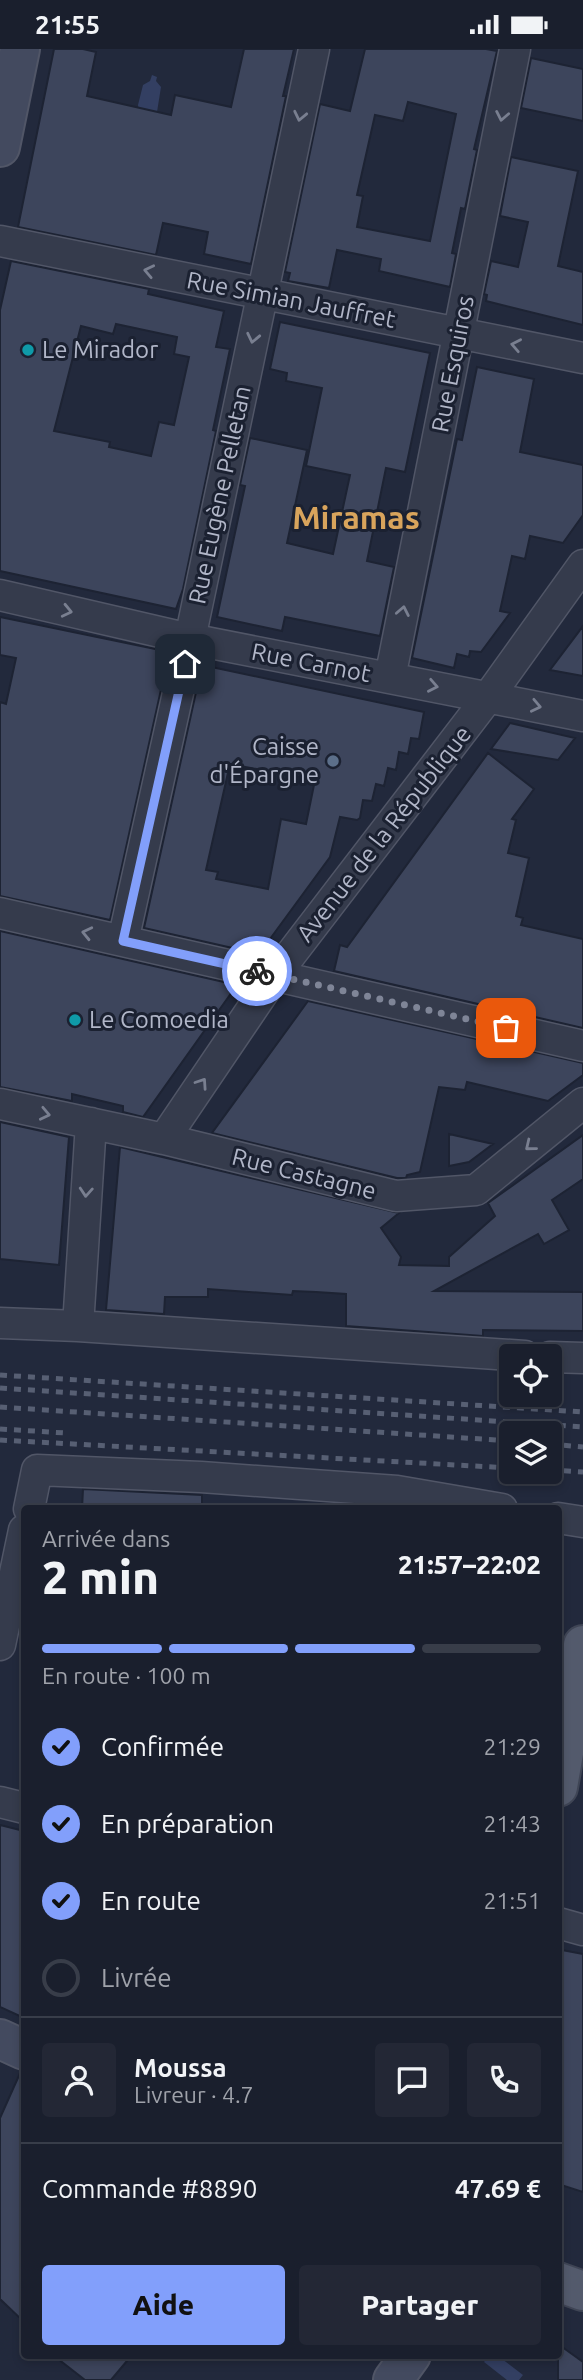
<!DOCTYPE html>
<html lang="fr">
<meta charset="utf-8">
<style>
:root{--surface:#1a1f2d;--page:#232735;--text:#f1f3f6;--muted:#9fa2aa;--line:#383d49;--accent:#829ffb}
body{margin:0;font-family:Ubuntu,sans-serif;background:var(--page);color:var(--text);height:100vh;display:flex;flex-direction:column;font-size:26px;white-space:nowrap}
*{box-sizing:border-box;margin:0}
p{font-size:23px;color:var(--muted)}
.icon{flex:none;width:38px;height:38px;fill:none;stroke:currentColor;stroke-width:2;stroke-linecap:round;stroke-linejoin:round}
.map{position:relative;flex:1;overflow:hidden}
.panel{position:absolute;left:21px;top:1456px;width:541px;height:854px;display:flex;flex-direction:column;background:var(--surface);border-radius:7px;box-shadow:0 4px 10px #0003,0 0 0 2px var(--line)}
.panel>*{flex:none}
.buttons{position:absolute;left:499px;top:1295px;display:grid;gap:14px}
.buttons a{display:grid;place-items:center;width:63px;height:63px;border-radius:7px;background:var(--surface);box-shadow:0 4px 10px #0003,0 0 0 2px var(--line);font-size:35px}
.pin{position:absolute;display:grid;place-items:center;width:60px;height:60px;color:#fff;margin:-30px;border-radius:14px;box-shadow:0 4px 10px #0006}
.courier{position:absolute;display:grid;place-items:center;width:70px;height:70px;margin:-35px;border:5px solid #829ffb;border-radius:50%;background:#fff;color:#222;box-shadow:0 2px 9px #0007}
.headline em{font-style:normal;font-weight:800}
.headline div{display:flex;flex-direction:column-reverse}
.headline{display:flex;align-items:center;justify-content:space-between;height:119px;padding:0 21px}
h1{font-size:46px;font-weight:800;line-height:52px}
.bar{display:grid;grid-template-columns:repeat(4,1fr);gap:10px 7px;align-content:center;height:84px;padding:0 21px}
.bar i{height:9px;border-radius:5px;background:var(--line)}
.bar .selected{background:var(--accent)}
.bar p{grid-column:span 4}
.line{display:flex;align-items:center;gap:18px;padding:0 21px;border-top:2px solid var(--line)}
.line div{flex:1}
.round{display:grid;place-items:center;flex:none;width:74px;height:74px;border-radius:7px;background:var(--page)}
ol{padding:0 21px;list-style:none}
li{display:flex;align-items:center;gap:21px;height:77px}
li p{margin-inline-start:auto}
li .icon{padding:7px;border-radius:50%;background:var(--accent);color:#111;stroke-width:4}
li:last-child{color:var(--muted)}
li i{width:38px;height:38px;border:4px solid var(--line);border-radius:50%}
.cta{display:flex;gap:14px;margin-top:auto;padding:14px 21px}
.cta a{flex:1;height:80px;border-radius:7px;background:var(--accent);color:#111;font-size:28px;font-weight:800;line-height:80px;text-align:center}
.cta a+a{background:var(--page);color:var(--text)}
.status{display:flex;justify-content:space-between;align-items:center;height:49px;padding:0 35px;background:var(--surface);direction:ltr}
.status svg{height:19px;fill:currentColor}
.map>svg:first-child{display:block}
</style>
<div class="status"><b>21:55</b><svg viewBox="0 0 49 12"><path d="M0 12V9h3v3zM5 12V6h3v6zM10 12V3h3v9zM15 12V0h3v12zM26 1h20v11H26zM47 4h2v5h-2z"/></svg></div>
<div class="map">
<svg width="583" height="2331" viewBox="0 0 583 2331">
<rect width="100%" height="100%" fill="#22293c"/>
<path fill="#333f62" d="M152 26 157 28 156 32 161 38 157 63H139L138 56 143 36 150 32Z
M489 2307H498L523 2326 519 2331H507L484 2313Z"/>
<path fill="#3d455c" stroke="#1d2333" stroke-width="2" fill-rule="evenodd" d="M54 0H83L96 3 87 47 171 66 175 46 231 58 244 0H294L283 47H286L251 215 204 205 208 183 163 174 156 206 18 178Z
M365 0H486L497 2 474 100 477 101 465 160 461 159 452 204 456 205 450 238 379 222 381 210 337 201 329 239 288 232 290 224 285 223 320 55 350 62ZM408 53 456 65 430 192 357 178 363 147 357 146 375 66 403 72Z
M531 9 583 20V72L521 59Z
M511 108 578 122 558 217 583 223V276L486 252 487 246 484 245 491 212 518 218 528 173 500 167Z
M11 212 149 240 148 245 224 262 216 298 230 300 213 381 216 382 183 540 176 560 0 522V261ZM116 275 177 288 174 305 189 308 174 376 159 373 151 407 109 398 110 393 54 382 81 277 113 285Z
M280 273 430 304 405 423 386 419 367 512 394 518 380 587 285 568 282 582 217 568 245 437 240 436 250 389 307 401 287 494 333 505 350 426 306 417 322 339 286 332 287 324 270 320Z
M477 318 534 330 520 403 583 416V466L563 494 530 487 525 510 512 507 500 562 510 564 481 603 470 602 469 608 457 605 454 619 412 609 457 390 462 391Z
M0 568 165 602 164 609H168L110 871 0 847V653L6 655 16 609 0 606Z
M583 577V627L550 621Z
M202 616 424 663 419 690 411 689 408 705 399 703 396 721 388 719 384 737 376 735 372 752 363 751 360 769 357 771 340 768 330 808 259 905 144 879ZM230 715 315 731 306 775 281 770 268 840 216 830 218 823 206 821Z
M510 674 575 689 558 711 491 700Z
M488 704 534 740 512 770 516 771 508 804 529 809 516 867 523 869 521 876 583 890V979L334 922 340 896 347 898Z
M0 882 237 936 143 1068 123 1063V1057L72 1045V1052L0 1038Z
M308 952 583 1014V1026L548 1052 467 1033 465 1041 439 1038 420 1123 407 1126 406 1129H397L212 1084Z
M0 1073 69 1088 59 1216 0 1210Z
M449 1085 493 1095 469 1113 449 1117Z
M583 1086V1130L552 1151 569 1181 544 1195 538 1185 434 1242 583 1243V1282L483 1281V1287L346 1277V1245L316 1243 293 1242 292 1246 208 1240V1248H165L164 1265 106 1261 120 1098 399 1164 381 1179 401 1208 399 1216 449 1217V1208L495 1167 488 1154Z
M83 1440 202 1446V1460H82Z
M0 1776 24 1782V1969L0 1958Z
M562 1901 583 1905V2143L558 2135V1922Z
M21 2022 24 2023V2273L0 2250V2069Z
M558 2295 583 2313V2331H558Z
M53 2306H132L111 2331H85Z"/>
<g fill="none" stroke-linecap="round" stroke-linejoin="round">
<g stroke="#515667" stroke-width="33">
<path id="street" d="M0 192 583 309
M0 546 190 590 583 667
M390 629 515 0
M0 864 583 997
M123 892 190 590 314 0
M0 1055 164 1090 396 1147 476 1141 583 1054
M164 1090 275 926 489 647 583 516
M0 1274 78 1277 525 1307
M78 1277 91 1074
M550 1308 583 1309
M29 1460 37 1421 201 1428 397 1442 502 1460
M558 1469 583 1473
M0 1596 24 1481
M0 1753 24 1759
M558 1874 583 1881"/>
</g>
<g stroke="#515667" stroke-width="42">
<path id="secondary" d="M0 98 20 0
M0 1990 24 2001
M393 2331 411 2306"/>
</g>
<g stroke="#3f4555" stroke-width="42">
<path id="primary" d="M558 1738 583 1596
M558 2233 583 2242"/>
</g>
<use href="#street" stroke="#353b4c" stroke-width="30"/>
<use href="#secondary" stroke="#434a5f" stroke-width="38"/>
<use href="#primary" stroke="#535a6c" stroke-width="38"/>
<path stroke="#575f73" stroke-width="5" stroke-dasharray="7 7" stroke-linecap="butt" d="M0 1326 583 1363
M0 1339 583 1378
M0 1358 511 1392
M0 1380 66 1384
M0 1391 511 1419
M550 1395 583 1398
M550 1421 583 1423"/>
</g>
<defs><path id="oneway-chevron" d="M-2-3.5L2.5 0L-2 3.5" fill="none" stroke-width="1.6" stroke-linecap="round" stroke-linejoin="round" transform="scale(1.75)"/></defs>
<g stroke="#797f90">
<use href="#oneway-chevron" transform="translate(300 67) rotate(102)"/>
<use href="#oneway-chevron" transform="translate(502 67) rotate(101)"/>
<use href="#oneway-chevron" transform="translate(149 222) rotate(-168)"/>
<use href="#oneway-chevron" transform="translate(253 289) rotate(102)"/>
<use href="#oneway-chevron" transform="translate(516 296) rotate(-169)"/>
<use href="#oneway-chevron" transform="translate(67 562) rotate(13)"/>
<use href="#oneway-chevron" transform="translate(403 562) rotate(-79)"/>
<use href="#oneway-chevron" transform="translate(433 637) rotate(11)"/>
<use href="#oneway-chevron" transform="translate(536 657) rotate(12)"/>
<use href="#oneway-chevron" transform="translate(87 884) rotate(-167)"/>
<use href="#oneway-chevron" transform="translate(202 1034) rotate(-56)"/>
<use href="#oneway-chevron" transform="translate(45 1065) rotate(12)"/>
<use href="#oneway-chevron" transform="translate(530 1097) rotate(141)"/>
<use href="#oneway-chevron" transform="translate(86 1143) rotate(94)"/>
</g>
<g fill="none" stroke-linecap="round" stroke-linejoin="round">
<path stroke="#7f8597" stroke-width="7" stroke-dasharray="0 12.6" d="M257 922 506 979"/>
<path stroke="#829ffb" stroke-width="9" d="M185 615 123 892 257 922"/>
</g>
<g fill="#0f9aa8" stroke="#1b2131" stroke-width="2.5">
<circle cx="28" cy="301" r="7"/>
<circle cx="75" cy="971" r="7"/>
</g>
<circle fill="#5c6f8a" stroke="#1b2131" stroke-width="2.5" cx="333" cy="712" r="7"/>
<g text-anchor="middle" stroke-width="6" stroke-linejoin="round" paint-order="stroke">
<g font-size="24" fill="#b1b6c8" stroke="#1b2131">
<text transform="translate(291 251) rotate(11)" y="8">Rue Simian Jauffret</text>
<text transform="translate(453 315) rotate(-79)" y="8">Rue Esquiros</text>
<text transform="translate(220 446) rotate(-78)" y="8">Rue Eugène Pelletan</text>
<text transform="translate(311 614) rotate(11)" y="8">Rue Carnot</text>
<text transform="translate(384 785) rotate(-52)" y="8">Avenue de la République</text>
<text transform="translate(304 1125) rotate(14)" y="8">Rue Castagne</text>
</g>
<g font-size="24" fill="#b1b6c8" stroke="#1b2131" text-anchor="start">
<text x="42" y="309">Le Mirador</text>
<text x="319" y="706" text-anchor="end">Caisse<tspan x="319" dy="28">d'Épargne</tspan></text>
<text x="89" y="979">Le Comoedia</text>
</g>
<g font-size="32" font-weight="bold" fill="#d8a45c" stroke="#1b2131">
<text x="356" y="480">Miramas</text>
</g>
</g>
</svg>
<div class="buttons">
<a><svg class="icon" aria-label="locate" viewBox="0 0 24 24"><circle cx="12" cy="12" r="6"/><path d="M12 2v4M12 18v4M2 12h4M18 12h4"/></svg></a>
<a><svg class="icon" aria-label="layers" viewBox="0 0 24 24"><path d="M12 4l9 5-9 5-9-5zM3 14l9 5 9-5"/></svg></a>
</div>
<div class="pin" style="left:506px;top:979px;background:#ea580c"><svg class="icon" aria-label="bag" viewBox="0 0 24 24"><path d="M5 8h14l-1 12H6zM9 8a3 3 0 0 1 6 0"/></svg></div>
<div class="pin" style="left:185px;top:615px;background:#1f2937"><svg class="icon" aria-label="home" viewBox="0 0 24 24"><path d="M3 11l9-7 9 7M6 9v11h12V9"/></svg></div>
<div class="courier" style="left:257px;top:922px"><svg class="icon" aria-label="bike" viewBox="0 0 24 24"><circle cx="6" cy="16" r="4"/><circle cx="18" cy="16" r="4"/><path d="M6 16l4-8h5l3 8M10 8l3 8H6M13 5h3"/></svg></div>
<section class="panel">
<div class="headline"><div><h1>2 min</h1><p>Arrivée dans</p></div><em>21:57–22:02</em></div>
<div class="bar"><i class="selected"></i><i class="selected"></i><i class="selected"></i><i></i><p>En route · 100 m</p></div>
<ol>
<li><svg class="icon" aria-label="check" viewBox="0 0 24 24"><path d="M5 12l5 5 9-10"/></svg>Confirmée<p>21:29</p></li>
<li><svg class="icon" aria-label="check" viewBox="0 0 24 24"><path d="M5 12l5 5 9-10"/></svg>En préparation<p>21:43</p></li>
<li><svg class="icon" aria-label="check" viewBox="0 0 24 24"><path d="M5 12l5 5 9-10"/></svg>En route<p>21:51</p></li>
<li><i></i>Livrée</li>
</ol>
<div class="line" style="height:126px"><a class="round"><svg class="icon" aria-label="person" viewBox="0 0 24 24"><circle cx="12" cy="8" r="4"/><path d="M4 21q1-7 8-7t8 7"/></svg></a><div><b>Moussa</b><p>Livreur · 4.7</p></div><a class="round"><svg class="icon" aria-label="chat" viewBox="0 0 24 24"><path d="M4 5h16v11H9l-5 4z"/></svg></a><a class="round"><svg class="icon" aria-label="phone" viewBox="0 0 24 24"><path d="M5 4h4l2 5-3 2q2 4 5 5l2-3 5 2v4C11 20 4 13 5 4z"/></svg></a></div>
<div class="line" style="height:91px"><div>Commande #8890</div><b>47.69 €</b></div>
<div class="cta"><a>Aide</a><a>Partager</a></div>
</section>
</div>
